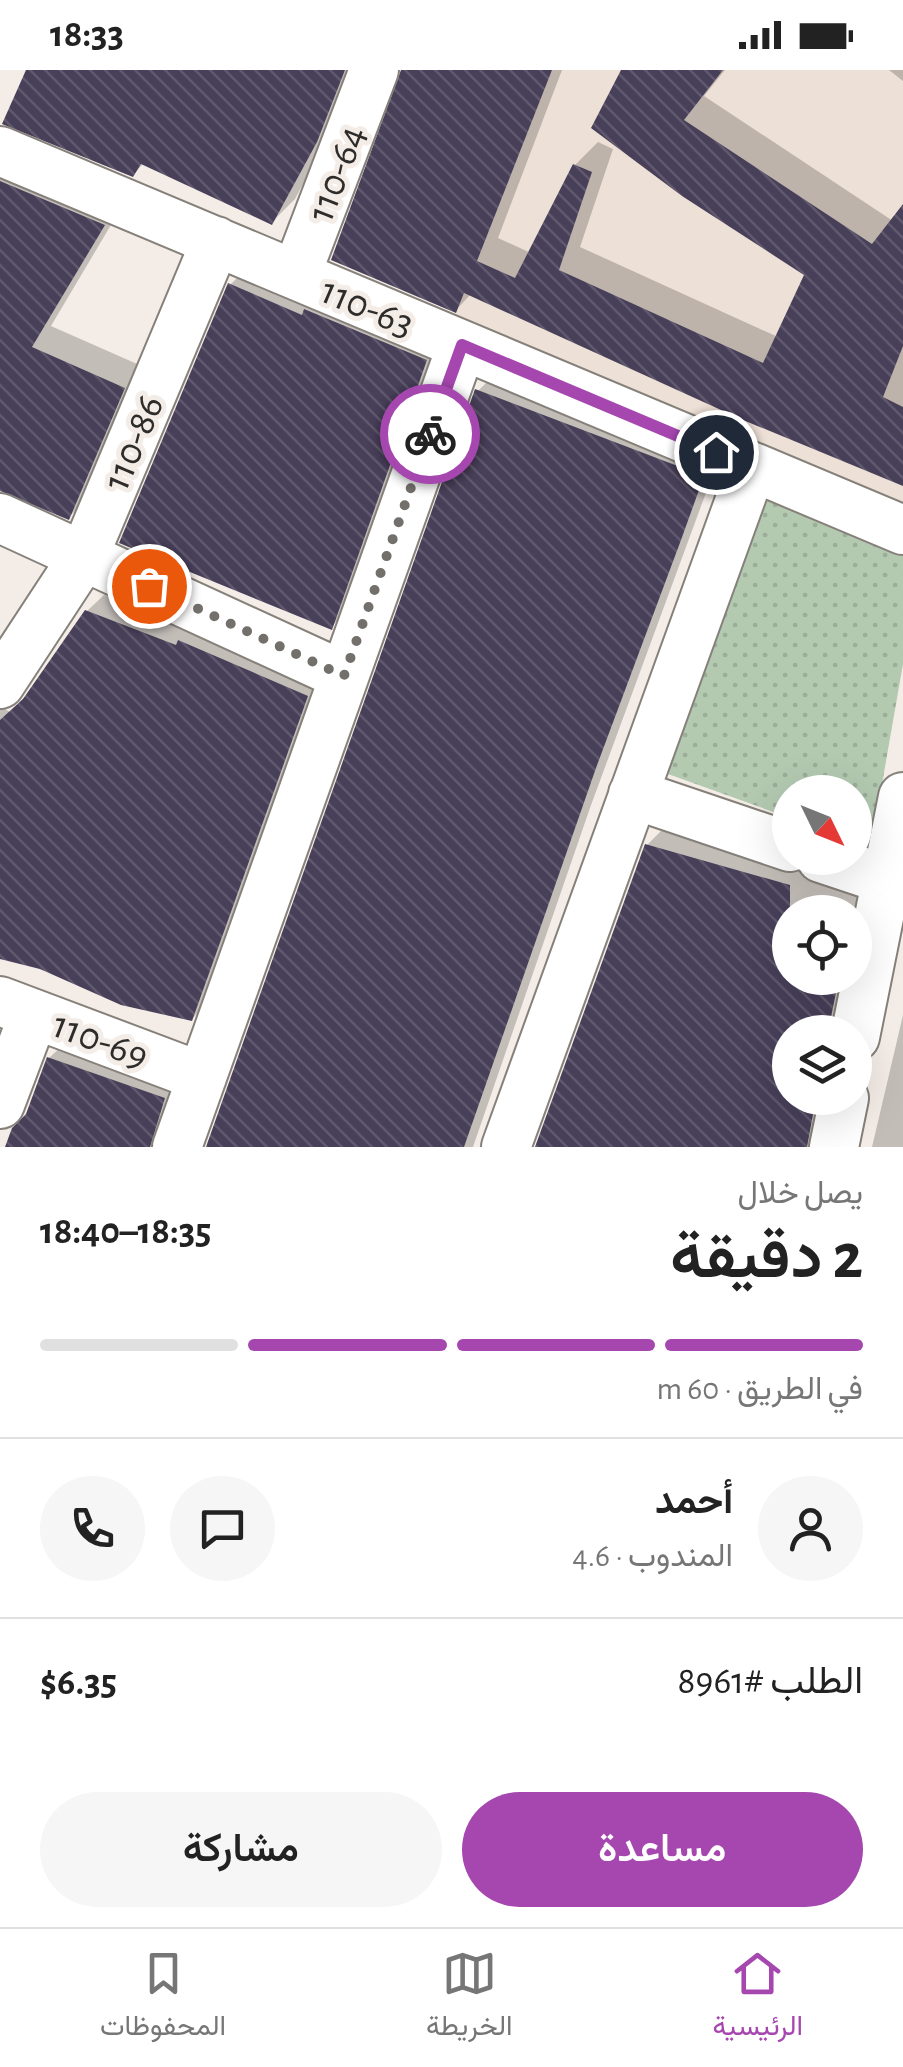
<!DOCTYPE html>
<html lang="ar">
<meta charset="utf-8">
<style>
:root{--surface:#fff;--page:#f6f6f6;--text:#222;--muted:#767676;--line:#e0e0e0;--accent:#a647b0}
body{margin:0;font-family:"Alegreya Sans",Vazirmatn,sans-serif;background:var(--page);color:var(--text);direction:rtl;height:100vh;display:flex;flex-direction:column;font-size:38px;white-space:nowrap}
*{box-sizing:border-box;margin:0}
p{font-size:32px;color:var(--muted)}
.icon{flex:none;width:55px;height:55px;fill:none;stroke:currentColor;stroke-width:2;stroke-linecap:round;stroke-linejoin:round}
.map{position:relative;height:1077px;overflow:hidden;direction:ltr}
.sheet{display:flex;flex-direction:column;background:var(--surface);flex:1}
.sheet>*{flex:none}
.needle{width:65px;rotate:133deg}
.controls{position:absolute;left:772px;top:705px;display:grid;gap:20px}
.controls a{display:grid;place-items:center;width:100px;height:100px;border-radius:50%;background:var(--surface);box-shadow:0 10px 40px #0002;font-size:50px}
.pin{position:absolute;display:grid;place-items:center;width:85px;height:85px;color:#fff;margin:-42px;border:5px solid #fff;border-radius:50%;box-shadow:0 2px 10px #0007}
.courier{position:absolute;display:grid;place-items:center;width:100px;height:100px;margin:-50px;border:8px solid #a647b0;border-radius:50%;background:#fff;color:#222;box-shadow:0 2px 12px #0007}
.overview em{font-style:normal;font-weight:600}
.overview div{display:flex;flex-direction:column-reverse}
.overview{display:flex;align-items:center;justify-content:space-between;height:170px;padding:0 40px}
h1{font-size:65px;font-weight:600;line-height:75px}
.bar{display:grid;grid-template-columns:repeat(4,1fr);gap:15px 10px;align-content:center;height:120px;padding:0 40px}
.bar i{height:12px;border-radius:8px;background:var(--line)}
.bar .active{background:var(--accent)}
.bar p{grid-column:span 4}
.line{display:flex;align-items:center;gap:25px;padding:0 40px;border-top:2px solid var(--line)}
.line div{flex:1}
.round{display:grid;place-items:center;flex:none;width:105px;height:105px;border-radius:52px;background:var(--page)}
.action{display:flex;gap:20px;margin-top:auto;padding:20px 40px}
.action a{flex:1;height:115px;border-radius:60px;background:var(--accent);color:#fff;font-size:40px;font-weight:600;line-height:115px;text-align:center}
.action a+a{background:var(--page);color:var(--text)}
.status{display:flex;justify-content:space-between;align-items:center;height:70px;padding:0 50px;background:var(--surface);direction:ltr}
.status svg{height:28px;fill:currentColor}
.tabs{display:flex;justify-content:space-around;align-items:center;height:140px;border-top:2px solid var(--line);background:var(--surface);font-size:28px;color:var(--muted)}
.tabs a{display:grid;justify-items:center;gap:5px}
.tabs .active{color:var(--accent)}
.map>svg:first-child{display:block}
</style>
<div class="status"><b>18:33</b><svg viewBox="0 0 49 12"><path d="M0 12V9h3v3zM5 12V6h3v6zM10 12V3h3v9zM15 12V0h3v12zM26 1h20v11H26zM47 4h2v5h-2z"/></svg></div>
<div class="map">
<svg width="903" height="1077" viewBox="0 0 903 1077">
<defs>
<pattern id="park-dots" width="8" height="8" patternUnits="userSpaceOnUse" patternTransform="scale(2.5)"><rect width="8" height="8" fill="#b3cab1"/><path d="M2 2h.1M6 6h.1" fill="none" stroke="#9aae98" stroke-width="1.8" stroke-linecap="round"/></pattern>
<pattern id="building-back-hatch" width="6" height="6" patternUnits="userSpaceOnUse" patternTransform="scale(2.5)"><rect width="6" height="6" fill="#483f59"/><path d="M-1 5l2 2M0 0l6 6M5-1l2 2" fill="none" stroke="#60596d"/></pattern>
</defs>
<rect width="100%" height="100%" fill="#f4ede7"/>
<path fill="#ede0d6" d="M552 0H903V439L455 245Z"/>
<path fill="url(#park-dots)" d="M760 428 903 481V594L871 777 855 771V722H790V748L668 704Z"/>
<path fill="#0003" d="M29 0H357L339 46 295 129 272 152 144 93 133 104Z
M404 0H562L498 168 531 183 575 95 598 72 613 79 580 177 778 267 807 204 624 0H725L704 26 893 151 903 138V413L471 224 456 240Z
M889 0H903V11Z
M0 77 124 133 51 256 144 297 90 426 69 447 0 419Z
M246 199 442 274 347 541 331 557 230 215Z
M494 305 718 390 590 738 473 1077H209L478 321Z
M104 525 323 610 208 932 192 949 0 886V636L10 642 28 624 87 541Z
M663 759 868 819 855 885V842H790V908H850L847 962H790V1028H828L829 1077H537L647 775Z
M903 945V1077H872Z
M66 972 180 1012 171 1077H8L28 1045 49 988Z"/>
<path fill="url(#building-back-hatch)" d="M26 0H345L317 72 272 155 141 94 133 107 2 54Z
M401 0H552L477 191 515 208 573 94 592 102 559 200 763 293 804 205 682 126 591 58 621 0H723L684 50 872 174 903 134V276L883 327 903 337V416L743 350 464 223 456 243 331 190Z
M0 111 105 155 32 277 125 318 69 450 0 421Z
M228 213 302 245 304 239 427 290 332 560 119 473Z
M475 319 704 406 681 470 596 698 464 1077H206Z
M85 540 176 575 178 570 308 626 192 951 121 935 40 899 0 889V650L23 629Z
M645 774 790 815V908H839L828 962H790V1028H816L807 1077H535Z
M47 987 165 1028 150 1077H5L12 1058 26 1044Z"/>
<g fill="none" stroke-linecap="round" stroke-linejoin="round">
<g stroke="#86807a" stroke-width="52">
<path id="minor" d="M0 81 903 460
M296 205 374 0
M0 448 344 606
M0 614 84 486 216 171
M633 724 790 777
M821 788 884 809
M0 931 202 1007
M855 967 903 727
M0 1034 34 944
M177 1077 462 275
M506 1077 752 397
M834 1077 844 1028"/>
</g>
<use href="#minor" stroke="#fff" stroke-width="48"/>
</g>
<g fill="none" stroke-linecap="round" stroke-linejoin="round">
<path stroke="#73706c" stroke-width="10" stroke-dasharray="0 18" d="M149 516 344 606 430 364"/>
<path stroke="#a647b0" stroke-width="12" d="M430 364 462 275 716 382"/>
</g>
<g text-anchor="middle" stroke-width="10" stroke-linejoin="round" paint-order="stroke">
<g font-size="40" fill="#2e2c2a" stroke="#f4ede7">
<text transform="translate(335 103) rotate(-69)" y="14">110-64</text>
<text transform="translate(368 236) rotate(23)" y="14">110-63</text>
<text transform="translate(132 372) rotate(-67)" y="14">110-86</text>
<text transform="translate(101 969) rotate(21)" y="14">110-69</text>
</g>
</g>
</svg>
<div class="controls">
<a><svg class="needle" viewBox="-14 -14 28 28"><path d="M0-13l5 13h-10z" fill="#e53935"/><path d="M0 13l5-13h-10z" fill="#767676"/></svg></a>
<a><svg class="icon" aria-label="locate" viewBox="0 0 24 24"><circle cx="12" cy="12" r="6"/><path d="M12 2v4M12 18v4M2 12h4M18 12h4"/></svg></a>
<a><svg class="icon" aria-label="layers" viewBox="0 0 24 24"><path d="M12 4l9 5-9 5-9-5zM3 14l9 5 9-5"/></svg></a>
</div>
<div class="pin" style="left:149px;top:516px;background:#ea580c"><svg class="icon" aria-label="bag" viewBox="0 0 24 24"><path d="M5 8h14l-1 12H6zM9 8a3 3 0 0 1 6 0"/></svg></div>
<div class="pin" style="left:716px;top:382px;background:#1f2937"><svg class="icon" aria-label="home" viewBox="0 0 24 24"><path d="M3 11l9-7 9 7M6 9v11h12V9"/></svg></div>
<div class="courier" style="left:430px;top:364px"><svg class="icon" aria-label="bike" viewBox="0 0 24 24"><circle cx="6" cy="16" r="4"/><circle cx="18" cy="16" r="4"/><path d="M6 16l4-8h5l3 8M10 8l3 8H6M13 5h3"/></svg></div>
</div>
<section class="sheet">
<div class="overview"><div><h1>2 دقيقة</h1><p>يصل خلال</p></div><em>18:35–18:40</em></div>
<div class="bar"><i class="active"></i><i class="active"></i><i class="active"></i><i></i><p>في الطريق · 60 m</p></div>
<div class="line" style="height:180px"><a class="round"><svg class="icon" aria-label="person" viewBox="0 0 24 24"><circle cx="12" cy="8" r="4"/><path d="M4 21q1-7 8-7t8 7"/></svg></a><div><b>أحمد</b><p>المندوب · 4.6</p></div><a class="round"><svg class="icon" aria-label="chat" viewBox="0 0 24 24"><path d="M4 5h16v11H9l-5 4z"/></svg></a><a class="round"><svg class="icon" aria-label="phone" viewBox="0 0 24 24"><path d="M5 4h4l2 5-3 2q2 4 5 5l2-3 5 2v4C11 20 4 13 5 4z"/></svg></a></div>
<div class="line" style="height:130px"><div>الطلب #8961</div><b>$6.35</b></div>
<div class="action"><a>مساعدة</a><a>مشاركة</a></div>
</section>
<nav class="tabs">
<a class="active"><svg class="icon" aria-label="home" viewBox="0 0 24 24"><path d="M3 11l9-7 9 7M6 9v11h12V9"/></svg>الرئيسية</a>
<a><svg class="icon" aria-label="map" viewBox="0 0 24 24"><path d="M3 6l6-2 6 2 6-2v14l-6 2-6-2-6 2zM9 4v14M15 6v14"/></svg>الخريطة</a>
<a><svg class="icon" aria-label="saved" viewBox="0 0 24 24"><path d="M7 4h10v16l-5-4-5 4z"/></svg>المحفوظات</a>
</nav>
